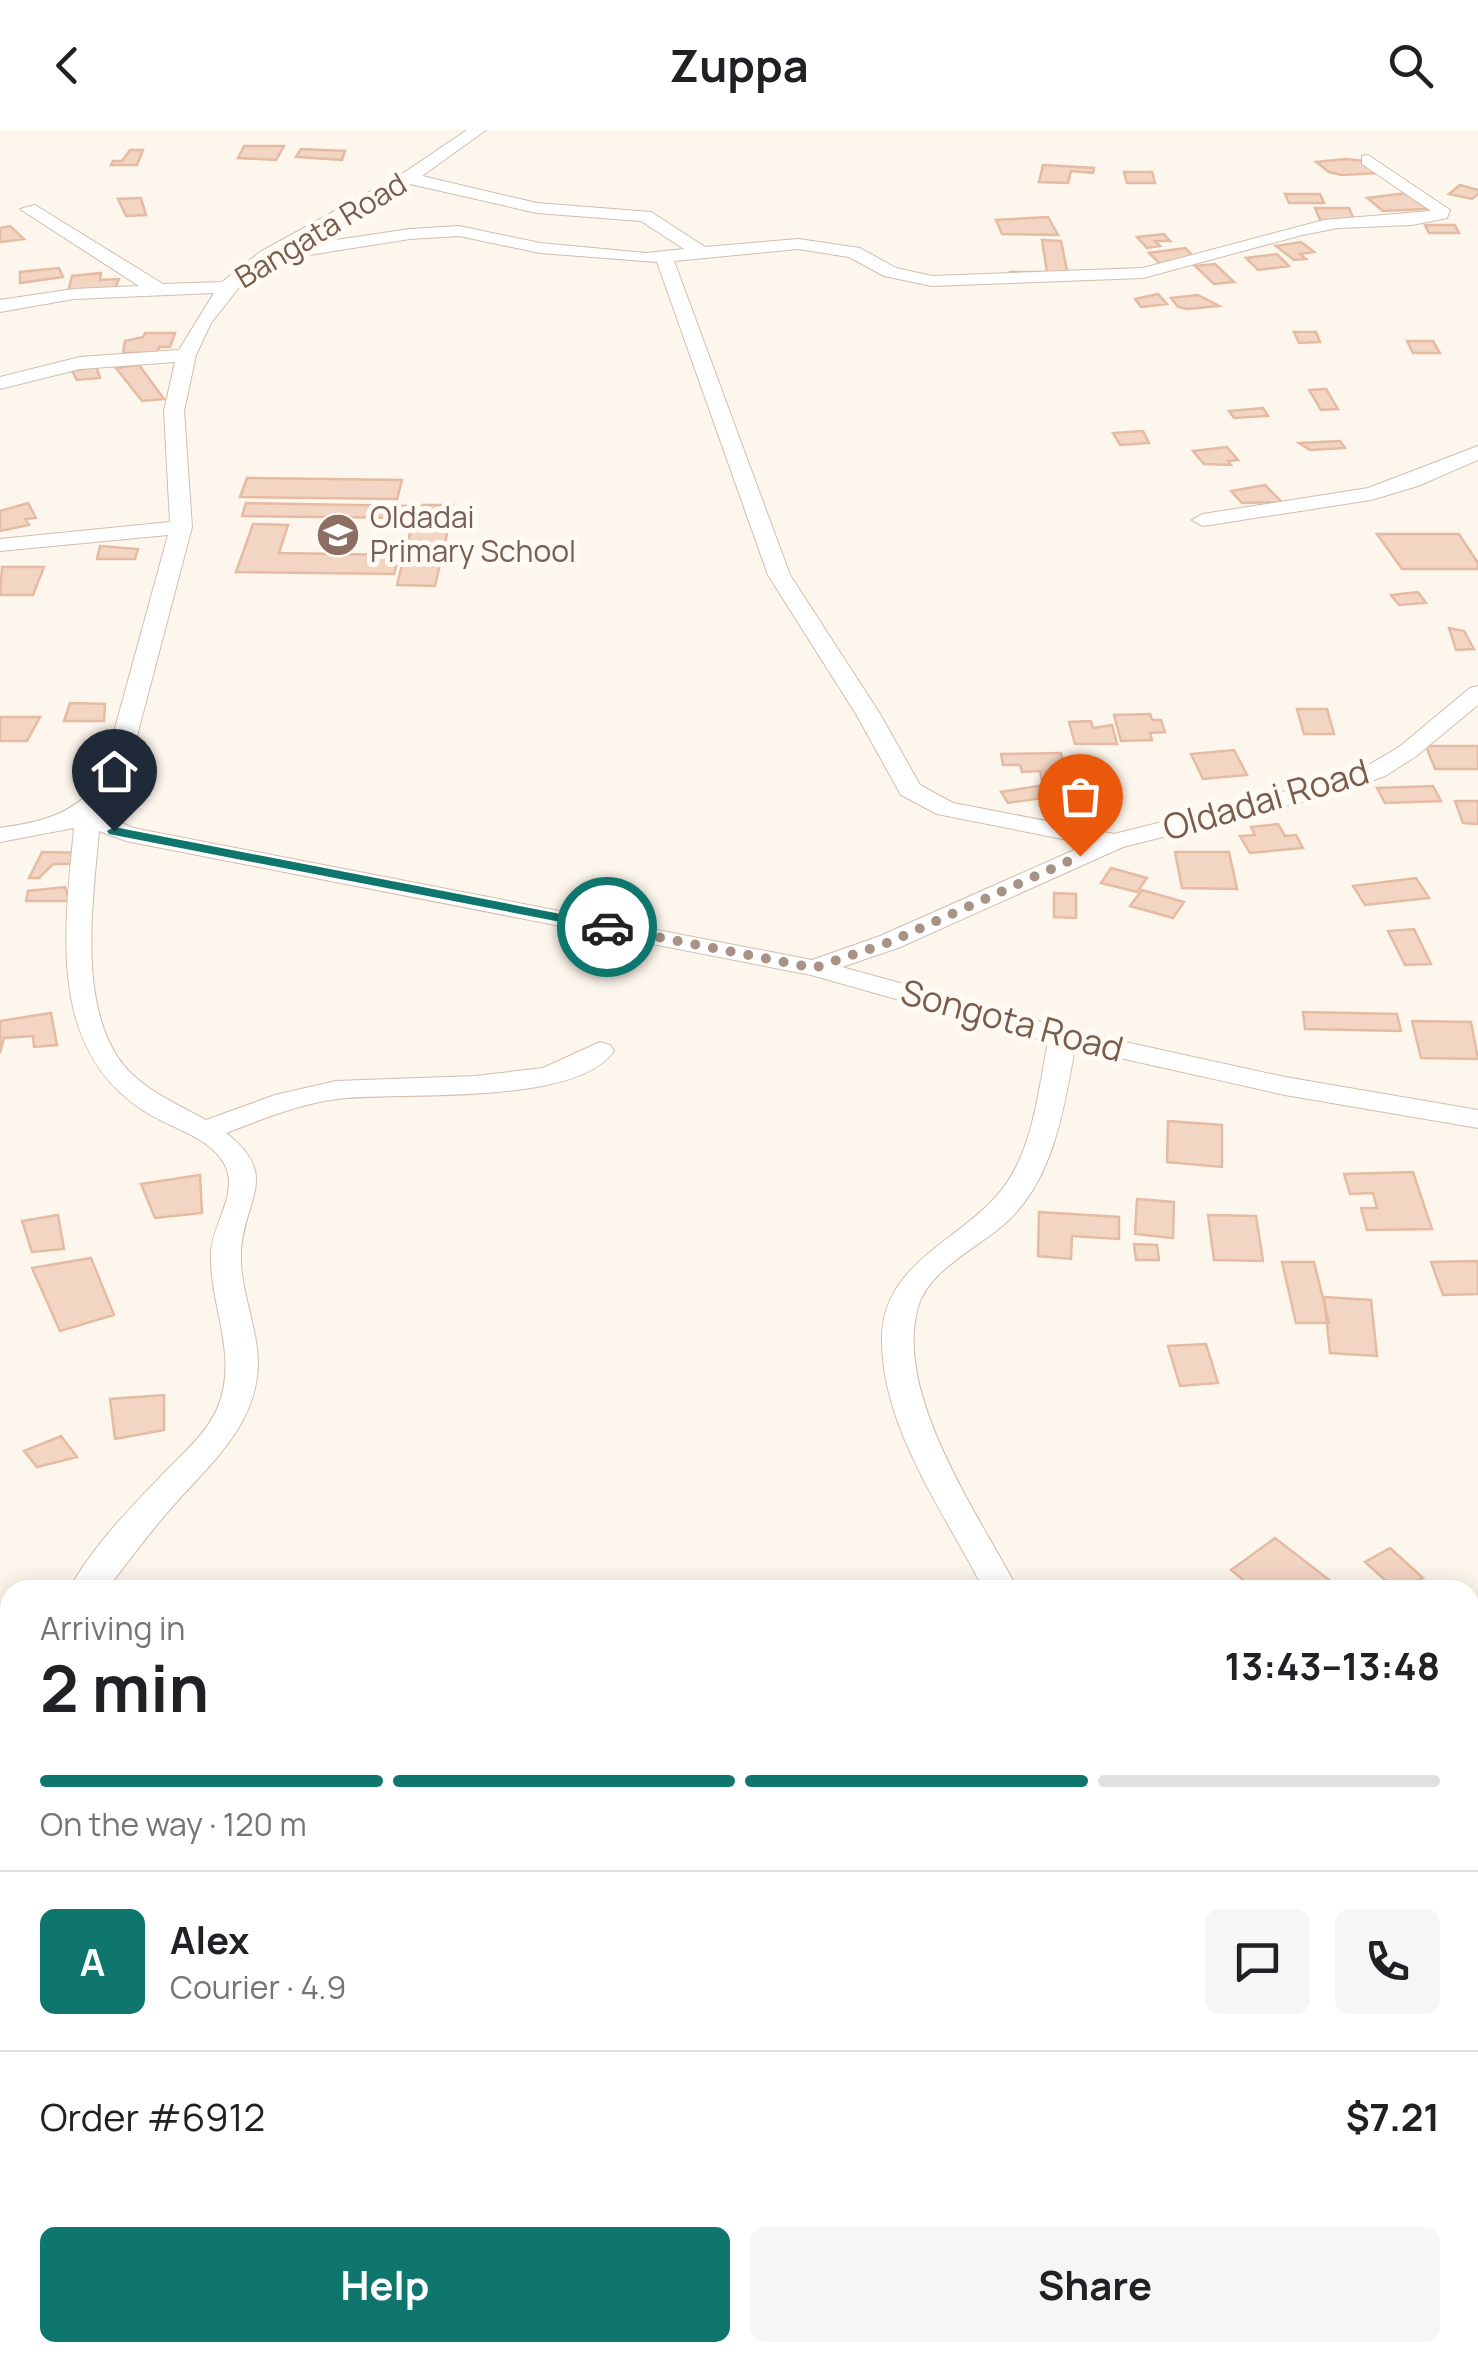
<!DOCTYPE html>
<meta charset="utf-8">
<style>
:root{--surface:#fff;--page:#f6f6f6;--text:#202124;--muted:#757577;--line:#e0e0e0;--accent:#0f766e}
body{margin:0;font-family:Manrope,sans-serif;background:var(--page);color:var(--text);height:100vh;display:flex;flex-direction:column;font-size:38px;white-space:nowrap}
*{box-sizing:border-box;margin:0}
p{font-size:32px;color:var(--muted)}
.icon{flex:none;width:55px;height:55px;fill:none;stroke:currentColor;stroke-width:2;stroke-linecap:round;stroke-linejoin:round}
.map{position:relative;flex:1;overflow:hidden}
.sheet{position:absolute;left:0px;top:1450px;width:1480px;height:782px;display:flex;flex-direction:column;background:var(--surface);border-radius:30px 30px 0 0;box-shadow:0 5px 25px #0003}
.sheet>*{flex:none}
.pin{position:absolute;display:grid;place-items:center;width:85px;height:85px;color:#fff;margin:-102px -42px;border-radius:50% 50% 50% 0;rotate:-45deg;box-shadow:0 0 10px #0007}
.pin .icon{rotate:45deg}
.courier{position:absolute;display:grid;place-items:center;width:100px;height:100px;margin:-50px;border:8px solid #0f766e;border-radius:50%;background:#fff;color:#222;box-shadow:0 2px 12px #0007}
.head em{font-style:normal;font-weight:700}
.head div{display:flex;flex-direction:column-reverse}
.head{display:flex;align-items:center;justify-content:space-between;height:170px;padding:0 40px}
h1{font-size:65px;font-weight:700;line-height:75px}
.bar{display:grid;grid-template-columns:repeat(4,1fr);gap:15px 10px;align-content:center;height:120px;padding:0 40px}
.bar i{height:12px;border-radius:8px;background:var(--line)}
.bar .on{background:var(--accent)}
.bar p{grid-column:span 4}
.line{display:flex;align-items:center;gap:25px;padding:0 40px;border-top:2px solid var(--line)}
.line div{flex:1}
.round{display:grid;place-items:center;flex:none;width:105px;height:105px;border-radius:15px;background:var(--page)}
.primary-button{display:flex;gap:20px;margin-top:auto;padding:20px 40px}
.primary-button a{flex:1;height:115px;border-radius:15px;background:var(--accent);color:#fff;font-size:40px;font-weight:700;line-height:115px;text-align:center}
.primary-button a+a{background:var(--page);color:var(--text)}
header{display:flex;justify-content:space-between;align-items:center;height:130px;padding:0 40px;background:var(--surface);font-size:45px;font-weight:700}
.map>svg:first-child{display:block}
</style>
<header><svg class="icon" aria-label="back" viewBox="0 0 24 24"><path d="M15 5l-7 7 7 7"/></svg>Zuppa<svg class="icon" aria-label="search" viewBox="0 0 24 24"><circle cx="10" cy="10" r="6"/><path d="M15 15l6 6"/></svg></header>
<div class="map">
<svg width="1478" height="2232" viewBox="0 0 1478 2232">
<rect width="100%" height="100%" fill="#fdf6ec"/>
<path fill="#f3d5c3" stroke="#e6bba3" stroke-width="2.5" d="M244 16H284L276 30 238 28Z
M301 19 345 21 342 30 296 27Z
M130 20H143L137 35H111L113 31H122Z
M1346 29 1364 31 1379 43 1342 45 1329 42 1316 32Z
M1043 35 1094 38 1093 43 1071 41 1068 53 1039 52Z
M1124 42H1152L1155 53H1127Z
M1460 55 1478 60V64L1472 69 1449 64Z
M1407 63 1428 79 1383 81 1367 68Z
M1285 64H1320L1324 73H1289Z
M141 68 146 85 126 86 118 69Z
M1315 78H1349L1355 92H1321Z
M1048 87 1058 105 1002 104 996 90Z
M1425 95H1455L1459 103H1429Z
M10 96 24 109 0 112V98Z
M1164 104 1170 111H1155L1160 116 1147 118 1137 107Z
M1042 110 1061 111 1069 150H1011L1010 142H1047Z
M1301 112 1314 122 1300 124 1306 129 1294 130 1276 116Z
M1185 118 1198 131 1161 135 1149 123Z
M1277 124 1289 136 1258 140 1246 128Z
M1215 134 1234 152 1214 154 1195 136Z
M59 138 63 147 20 153V142Z
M101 143 100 150 119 149 114 161 68 162 72 146Z
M1158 164 1167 174 1141 177 1135 169Z
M1198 165 1219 176 1187 179 1178 177 1171 168Z
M1294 202H1316L1320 212 1299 213Z
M145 203H175L170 217H159L157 223H123L125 211 143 207Z
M1407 211H1433L1440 223H1413Z
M139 235 164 269 142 271 116 238Z
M96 236 100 248 77 250 72 241Z
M1326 259 1338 279 1321 280 1309 260Z
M1263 278 1268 286 1234 288 1229 281Z
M1143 301 1149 313 1120 315 1113 303Z
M1340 311 1345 318 1310 320 1299 313Z
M1227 317 1238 330 1228 331 1231 335 1204 334 1193 321Z
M247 348 402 350 397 369 240 367Z
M1265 355 1282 372 1242 373 1231 361Z
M28 373 36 388 25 389 29 395 0 401V381Z
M246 373 413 376 410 388 242 386Z
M422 375H453L450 388H419Z
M413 391H450L435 456 397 455Z
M253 394 288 395 279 423 399 425 394 444 236 442Z
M1377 404H1459L1478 433V439H1402Z
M100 416 138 419 135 429H97Z
M2 437H44L33 465H0Z
M1418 462 1426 473 1399 475 1391 465Z
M1449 498 1464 501 1474 519 1456 520Z
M70 573 105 574 104 591H64Z
M1297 579H1327L1334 604H1304Z
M1150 584 1152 590H1161L1165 602 1150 603 1152 610 1121 611 1114 585Z
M0 587H40L27 611H0Z
M1091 591 1093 598 1112 595 1117 614H1075L1069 592Z
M1426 616H1478V639H1435Z
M1234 620 1247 645 1203 649 1191 624Z
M1061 623 1067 650H1042L1040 641 1022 642 1020 635H1003L1001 624Z
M1050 654 1057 666 1008 673 1001 662Z
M1433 656 1441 671 1385 673 1377 658Z
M1455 671H1478V694L1463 693Z
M1278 694 1285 706 1296 705 1303 718 1250 723 1240 706 1255 705 1251 697Z
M42 722 88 723 87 734H53L39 748H29Z
M1175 722H1229L1237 759 1182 758Z
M1111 738 1147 748 1137 762 1101 753Z
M1416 748 1429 768 1365 775 1353 756Z
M65 757 70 771H26L28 761Z
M1142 760 1184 772 1173 788 1130 776Z
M1054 763 1076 764V788L1054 787Z
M1414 799 1431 834 1405 835 1388 801Z
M1303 882 1397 884 1401 901 1305 899Z
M51 883 57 915 34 917 33 906 4 908 0 923V891Z
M1412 891 1471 892 1478 929 1421 928Z
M1168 991 1222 995V1037L1167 1032Z
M1413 1042 1432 1099 1367 1100 1361 1078H1377L1373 1063 1350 1064 1344 1044Z
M200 1045 202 1083 155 1088 141 1054Z
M1137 1069 1174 1072 1173 1108 1135 1104Z
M1039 1082 1119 1087V1109L1072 1106 1071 1129 1038 1126Z
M58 1085 64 1119 32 1122 22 1091Z
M1208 1085 1256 1086 1263 1131 1214 1130Z
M1134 1114 1157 1115 1159 1130H1136Z
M91 1128 114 1185 60 1201 32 1138Z
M1478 1131V1164L1443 1165 1431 1132Z
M1282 1132H1314L1329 1193H1296Z
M1324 1167 1371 1170 1377 1226 1330 1223Z
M1206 1214 1218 1253 1180 1256 1168 1216Z
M164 1265V1300L115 1309 110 1269Z
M61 1306 77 1327 37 1337 24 1321Z
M1275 1408 1342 1460H1256L1231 1440Z
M1390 1418 1423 1448 1396 1460 1365 1432Z
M1478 1525V1571H1475L1470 1556V1526Z
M1478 1824V1905H1475L1470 1887V1825Z
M1470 2036H1478V2072H1470Z
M1470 2144 1473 2160H1478V2196L1470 2195Z
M1470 2204H1478V2232H1467L1464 2222H1470Z
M1388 2222H1450L1452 2232H1362L1361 2225Z"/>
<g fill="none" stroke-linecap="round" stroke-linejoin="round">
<g stroke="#d1beb0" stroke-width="2">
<path id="street" d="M467 0H486L422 46 537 73 651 82 705 117 798 109 860 118 896 138 932 146 1143 138 1324 90 1431 81 1362 34V26L1368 25 1450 80 1447 88 1412 95 1338 98 1302 105 1143 148 932 156 884 146 849 127 798 119 674 131 790 445 880 584 920 655 953 673 1114 704 1326 651 1367 636 1399 617 1470 558 1478 556V575L1415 627 1385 646 1344 661 1123 717 898 818 842 837 1066 899 1285 947 1478 980V998L1285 965 1075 918C1064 977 1055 1043 1011 1088 983 1116 930 1137 918 1177 893 1264 979 1385 1018 1460H984C945 1383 880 1296 882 1206 884 1128 971 1108 1008 1051 1034 1011 1039 957 1048 912L811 845 126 711 99 701C93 772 74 892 134 946 155 965 181 976 206 990L275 965 336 951 475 946 543 938 600 912 610 915 614 921C575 977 402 961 337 969 299 974 263 989 226 1003 281 1045 244 1070 241 1121 239 1159 258 1196 258 1235 256 1296 211 1333 173 1376 149 1403 128 1432 106 1460H69C91 1418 131 1377 164 1343 183 1323 206 1304 217 1279 240 1226 209 1176 211 1123 212 1094 239 1064 225 1035 210 1006 169 998 144 981 46 918 65 798 74 698L0 712V698C43 692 70 685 100 653L168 405 0 421V409L170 392 164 281 175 232 80 239 0 259V247L80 227 179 220 214 163 74 169 0 182V170L74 159 139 156 20 79 35 75 163 154 222 152 260 122 402 44ZM410 54 537 83 641 91 684 119 646 123 540 113 459 96 410 99 302 115ZM459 106 540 123 657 132 768 445 856 584 901 665 937 684 1088 714 880 806 812 830 133 698 117 691 113 668 124 655 192 397 184 281 196 225 211 193 248 146 277 130 410 109Z
M1478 316V330L1418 356 1371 370 1203 396 1192 390 1203 384 1368 358Z
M10 1500V1530L0 1533V1503Z
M1289 2222H1333L1332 2232H1288Z"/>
</g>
<use href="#street" fill="#fff" fill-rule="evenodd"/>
</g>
<path fill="#0f766e" d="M114 697 607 793 614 797 607 801 109 704 107 701Z"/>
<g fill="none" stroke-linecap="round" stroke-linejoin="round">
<path stroke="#a89285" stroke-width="10" stroke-dasharray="0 18" d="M607 797 814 838 890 812 1080 726"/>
</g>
<defs>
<g id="school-disc" transform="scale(2.25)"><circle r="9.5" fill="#8d6e63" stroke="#fffaf3"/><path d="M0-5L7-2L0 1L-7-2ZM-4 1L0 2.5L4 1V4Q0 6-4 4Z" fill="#fff"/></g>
</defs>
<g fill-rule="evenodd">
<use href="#school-disc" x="338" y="405"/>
</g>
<g text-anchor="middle" stroke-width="10" stroke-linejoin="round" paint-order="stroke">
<g font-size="30" fill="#7a5c4d" stroke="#fffaf3">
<text transform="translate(321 101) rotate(-31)" y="10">Bangata Road</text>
</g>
<g font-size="30" fill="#785e54" stroke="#fffaf3" text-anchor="start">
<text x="370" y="398">Oldadai<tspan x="370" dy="34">Primary School</tspan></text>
</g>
<g font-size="35" fill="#7a5c4d" stroke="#fffaf3">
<text transform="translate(1266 670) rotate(-16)" y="12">Oldadai Road</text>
<text transform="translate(1012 891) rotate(15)" y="12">Songota Road</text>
</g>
</g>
</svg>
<div class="pin" style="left:1080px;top:726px;background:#ea580c"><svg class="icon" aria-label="bag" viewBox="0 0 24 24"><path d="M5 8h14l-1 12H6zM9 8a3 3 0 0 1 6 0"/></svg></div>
<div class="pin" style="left:114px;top:701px;background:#1f2937"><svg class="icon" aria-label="home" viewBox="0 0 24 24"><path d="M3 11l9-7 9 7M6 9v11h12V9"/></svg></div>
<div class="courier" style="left:607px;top:797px"><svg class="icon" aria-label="car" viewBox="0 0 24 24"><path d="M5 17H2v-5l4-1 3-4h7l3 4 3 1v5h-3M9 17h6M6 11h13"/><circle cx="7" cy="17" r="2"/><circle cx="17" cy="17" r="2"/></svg></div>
<section class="sheet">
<div class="head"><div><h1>2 min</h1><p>Arriving in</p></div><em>13:43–13:48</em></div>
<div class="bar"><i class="on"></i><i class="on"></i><i class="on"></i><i></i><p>On the way · 120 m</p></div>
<div class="line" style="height:180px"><b class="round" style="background:var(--accent);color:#fff">A</b><div><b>Alex</b><p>Courier · 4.9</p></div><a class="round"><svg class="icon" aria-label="chat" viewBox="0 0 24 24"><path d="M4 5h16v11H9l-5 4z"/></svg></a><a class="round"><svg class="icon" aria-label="phone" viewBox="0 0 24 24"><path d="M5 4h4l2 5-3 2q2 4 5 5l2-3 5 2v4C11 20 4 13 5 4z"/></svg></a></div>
<div class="line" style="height:130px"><div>Order #6912</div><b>$7.21</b></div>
<div class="primary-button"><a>Help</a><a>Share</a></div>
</section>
</div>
